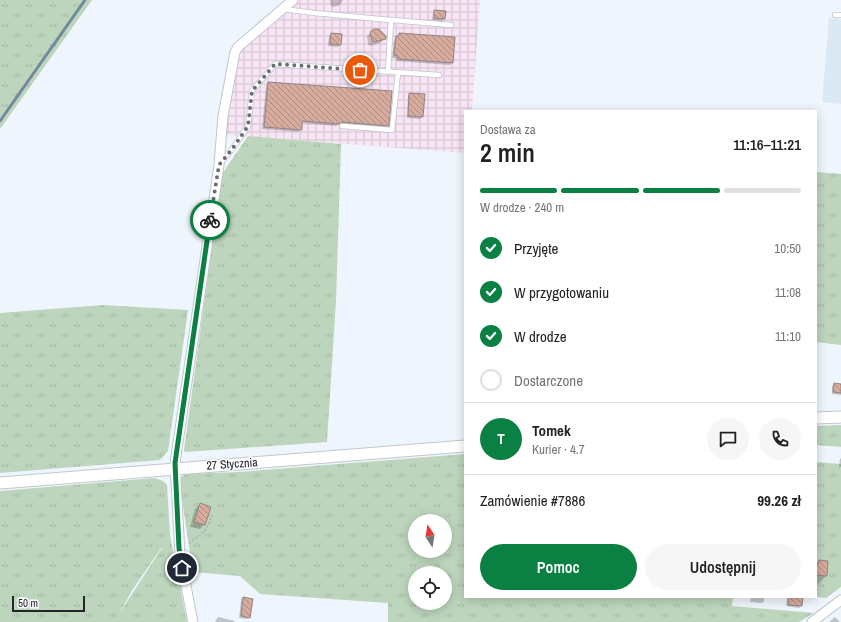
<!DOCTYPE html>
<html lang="pl">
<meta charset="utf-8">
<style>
:root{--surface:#fff;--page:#f6f6f6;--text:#222;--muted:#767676;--line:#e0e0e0;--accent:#0b8043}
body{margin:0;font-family:"Archivo Narrow",sans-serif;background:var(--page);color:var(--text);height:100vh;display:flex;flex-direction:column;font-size:15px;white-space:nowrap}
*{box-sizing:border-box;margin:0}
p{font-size:13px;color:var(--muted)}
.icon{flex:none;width:22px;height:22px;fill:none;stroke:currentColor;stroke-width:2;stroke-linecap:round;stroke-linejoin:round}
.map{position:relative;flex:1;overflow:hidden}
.sheet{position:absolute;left:464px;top:110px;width:353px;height:488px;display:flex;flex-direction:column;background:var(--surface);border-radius:0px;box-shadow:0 2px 10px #0003}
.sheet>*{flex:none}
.needle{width:26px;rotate:348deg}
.buttons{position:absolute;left:408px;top:514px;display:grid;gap:8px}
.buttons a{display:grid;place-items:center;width:44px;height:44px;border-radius:50%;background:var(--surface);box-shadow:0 2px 10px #0003;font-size:20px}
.scale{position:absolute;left:12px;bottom:10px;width:73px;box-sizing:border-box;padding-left:4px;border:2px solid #232528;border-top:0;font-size:11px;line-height:14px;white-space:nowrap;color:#232528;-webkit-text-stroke:3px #fff;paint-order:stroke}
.pin{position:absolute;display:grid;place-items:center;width:34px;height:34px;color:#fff;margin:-17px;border:2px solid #fff;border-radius:50%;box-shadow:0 1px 4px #0007}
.courier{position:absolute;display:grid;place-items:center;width:40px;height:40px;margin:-20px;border:3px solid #0b8043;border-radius:50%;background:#fff;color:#222;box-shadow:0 1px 5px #0007}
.head em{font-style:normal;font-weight:600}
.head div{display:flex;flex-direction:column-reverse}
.head{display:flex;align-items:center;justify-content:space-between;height:68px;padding:0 16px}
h1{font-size:26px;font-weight:600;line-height:30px}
.bar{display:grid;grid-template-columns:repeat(4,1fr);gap:6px 4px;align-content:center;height:48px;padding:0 16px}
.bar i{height:5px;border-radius:3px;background:var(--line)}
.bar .active{background:var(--accent)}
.bar p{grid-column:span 4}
.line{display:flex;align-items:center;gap:10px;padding:0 16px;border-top:1px solid var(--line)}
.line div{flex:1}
.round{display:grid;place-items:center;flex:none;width:42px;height:42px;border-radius:21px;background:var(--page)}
ol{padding:0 16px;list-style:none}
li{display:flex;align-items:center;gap:12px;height:44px}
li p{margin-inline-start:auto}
li .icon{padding:4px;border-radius:50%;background:var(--accent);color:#fff;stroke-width:4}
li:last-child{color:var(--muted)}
li i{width:22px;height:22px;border:2px solid var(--line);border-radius:50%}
.primary-button{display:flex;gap:8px;margin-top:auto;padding:8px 16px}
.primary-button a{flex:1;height:46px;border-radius:24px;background:var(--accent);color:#fff;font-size:16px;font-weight:600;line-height:46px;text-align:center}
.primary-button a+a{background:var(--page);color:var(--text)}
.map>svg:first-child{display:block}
</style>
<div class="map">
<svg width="841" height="622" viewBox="0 0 841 622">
<defs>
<pattern id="industrial-grid" width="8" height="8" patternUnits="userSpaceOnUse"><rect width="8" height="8" fill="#f7e4f4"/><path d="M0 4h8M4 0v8" fill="none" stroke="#d3c3d1"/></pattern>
<pattern id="grass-tufts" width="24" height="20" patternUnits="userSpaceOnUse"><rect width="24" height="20" fill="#bdd5bc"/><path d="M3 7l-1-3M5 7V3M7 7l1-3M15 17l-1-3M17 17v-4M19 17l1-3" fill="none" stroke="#a2b7a2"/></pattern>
<pattern id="building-back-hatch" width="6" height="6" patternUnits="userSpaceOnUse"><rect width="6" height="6" fill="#d7ab9d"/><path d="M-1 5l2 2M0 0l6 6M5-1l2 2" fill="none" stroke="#ae8b80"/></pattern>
</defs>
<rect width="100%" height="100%" fill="#eff5fc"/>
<path fill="#dde8f5" d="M829 18 841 19V104L822 102Z"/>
<path fill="url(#industrial-grid)" d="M300 0H480L472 111H465V153L226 135 233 82 239 54 243 48Z"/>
<path fill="url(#grass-tufts)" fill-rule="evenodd" d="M0 0H92L0 129Z
M248 136 341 144 336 301 327 442 185 452 184 450 222 174Z
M816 172 841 174V345L816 342Z
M103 305 188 310 168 451 160 460 0 473V313Z
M841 425V447L816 445V426Z
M465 454V597H733L732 606 814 613 799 622H388V603L260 594 240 576 193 572 180 486V479L185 474 239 472ZM415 521H445V551H415ZM415 573H445V603H415Z
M816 462 841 464V587L826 598 816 597Z
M154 478 163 481 167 485 170 535 187 622H0V491ZM162 547V548L119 614 133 589Z"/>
<path fill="#0003" d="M330 0H343L340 5 333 7 331 6Z
M435 11 444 19 442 21 432 20 433 13Z
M372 31 385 38 380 43 370 46 368 44 367 36Z
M331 34 340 45 338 47 328 46 329 36Z
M400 34 452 62 450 65 396 61V58H392L394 40Z
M268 83 388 126 385 128 339 124 336 126 301 123V129L298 132 262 129 266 86Z
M410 94 422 117 420 119 407 118 408 96Z
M834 384 841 385V395L832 394V386Z
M841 458V467H839L840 459Z
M200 504 210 507 204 525 200 529 190 527 195 509Z
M819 561 827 562 826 576 816 586V583L818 581H816V564Z
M751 597H764V601L762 603 750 602Z
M789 597 801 606 799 608 786 606 787 599Z
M243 598 249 617 247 619 239 618 241 600Z
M218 617 235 621 234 622H215Z
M835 617 840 622H829Z"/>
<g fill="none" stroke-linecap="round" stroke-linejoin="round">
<path stroke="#708b9e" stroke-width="3" d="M0 121 85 0"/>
</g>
<path fill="url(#building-back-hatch)" stroke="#8f8683" d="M434 10 446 11 445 19 434 18Z
M374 29H379L386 36V39L374 42 372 39 370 33 371 31Z
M331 33 342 34 341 45 330 44Z
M399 33 455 37 453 63 398 59V56L394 55 396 36H399Z
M268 82 392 91 389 126 342 122 339 124 302 121V130L264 127Z
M409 93 425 94 423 117 408 116Z
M834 383 841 384V393L833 392Z
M200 503 211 507 205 525 194 522Z
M819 560 828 561 827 576 816 575V564H818Z
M243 597 253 599 250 618 241 616Z
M788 597H803L802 606 788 605Z"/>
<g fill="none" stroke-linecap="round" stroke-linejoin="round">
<g stroke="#c1c7ce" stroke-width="6">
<path id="service" d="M284 9 314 13 391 20
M835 15H841
M388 72 391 20 451 25
M342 126 392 130 398 73
M221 162 233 148 248 126 252 91 275 64 439 75"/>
</g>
<g stroke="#c1c7ce" stroke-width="11">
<path id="minor" d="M193 622 180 555 175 463 219 165 223 116 235 52 238 47 293 0
M812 622 841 600"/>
</g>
<g stroke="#c1c7ce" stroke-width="13">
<path id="tertiary" d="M816 418 841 417
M0 483 465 446"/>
</g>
<path stroke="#afb4ba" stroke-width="2" stroke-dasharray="2 2" stroke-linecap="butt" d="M189 543C201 535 207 531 212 516"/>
<use href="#service" stroke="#fff" stroke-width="4.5"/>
<use href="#minor" stroke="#fff" stroke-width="9"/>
<use href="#tertiary" stroke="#fff" stroke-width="11"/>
</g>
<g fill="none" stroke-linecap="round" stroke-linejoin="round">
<path stroke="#6a6e72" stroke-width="4" stroke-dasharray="0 7.2" d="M210 220 219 165 233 148 248 126 252 91 275 64 360 70"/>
<path stroke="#0b8043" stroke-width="5" d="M182 568 179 548 175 463 210 220"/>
</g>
<g text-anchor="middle" stroke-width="3" stroke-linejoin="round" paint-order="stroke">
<g font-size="12" fill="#232528" stroke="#fff">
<text transform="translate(232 464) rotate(-4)" y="4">27 Stycznia</text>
</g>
</g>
</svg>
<div class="buttons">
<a><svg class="needle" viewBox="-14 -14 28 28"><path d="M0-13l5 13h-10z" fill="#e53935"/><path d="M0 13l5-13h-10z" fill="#767676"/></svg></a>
<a><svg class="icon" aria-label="locate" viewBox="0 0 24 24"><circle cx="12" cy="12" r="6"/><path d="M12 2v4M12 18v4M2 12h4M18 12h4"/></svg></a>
</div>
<div class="scale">50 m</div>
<div class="pin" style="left:360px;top:70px;background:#ea580c"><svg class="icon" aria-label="bag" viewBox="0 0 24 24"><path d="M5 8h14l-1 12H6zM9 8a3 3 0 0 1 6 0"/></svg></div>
<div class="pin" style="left:182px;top:568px;background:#1f2937"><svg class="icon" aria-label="home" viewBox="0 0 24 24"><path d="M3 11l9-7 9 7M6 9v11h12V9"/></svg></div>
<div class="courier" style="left:210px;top:220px"><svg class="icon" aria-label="bike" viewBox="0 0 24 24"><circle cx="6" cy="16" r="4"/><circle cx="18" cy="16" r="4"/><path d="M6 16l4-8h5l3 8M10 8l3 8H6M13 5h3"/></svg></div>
<section class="sheet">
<div class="head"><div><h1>2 min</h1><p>Dostawa za</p></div><em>11:16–11:21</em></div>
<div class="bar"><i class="active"></i><i class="active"></i><i class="active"></i><i></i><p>W drodze · 240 m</p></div>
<ol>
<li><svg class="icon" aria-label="check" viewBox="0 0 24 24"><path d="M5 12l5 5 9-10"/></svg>Przyjęte<p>10:50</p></li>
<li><svg class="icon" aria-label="check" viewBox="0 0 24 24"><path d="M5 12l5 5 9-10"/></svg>W przygotowaniu<p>11:08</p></li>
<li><svg class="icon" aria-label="check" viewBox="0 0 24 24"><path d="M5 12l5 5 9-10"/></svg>W drodze<p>11:10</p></li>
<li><i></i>Dostarczone</li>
</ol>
<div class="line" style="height:72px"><b class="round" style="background:var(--accent);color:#fff">T</b><div><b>Tomek</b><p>Kurier · 4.7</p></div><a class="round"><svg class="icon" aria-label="chat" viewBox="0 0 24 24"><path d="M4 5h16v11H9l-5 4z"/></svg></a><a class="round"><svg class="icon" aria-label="phone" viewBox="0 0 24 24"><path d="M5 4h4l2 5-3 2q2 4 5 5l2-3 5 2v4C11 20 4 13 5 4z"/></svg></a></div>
<div class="line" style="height:52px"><div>Zamówienie #7886</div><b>99.26 zł</b></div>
<div class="primary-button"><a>Pomoc</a><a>Udostępnij</a></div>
</section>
</div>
